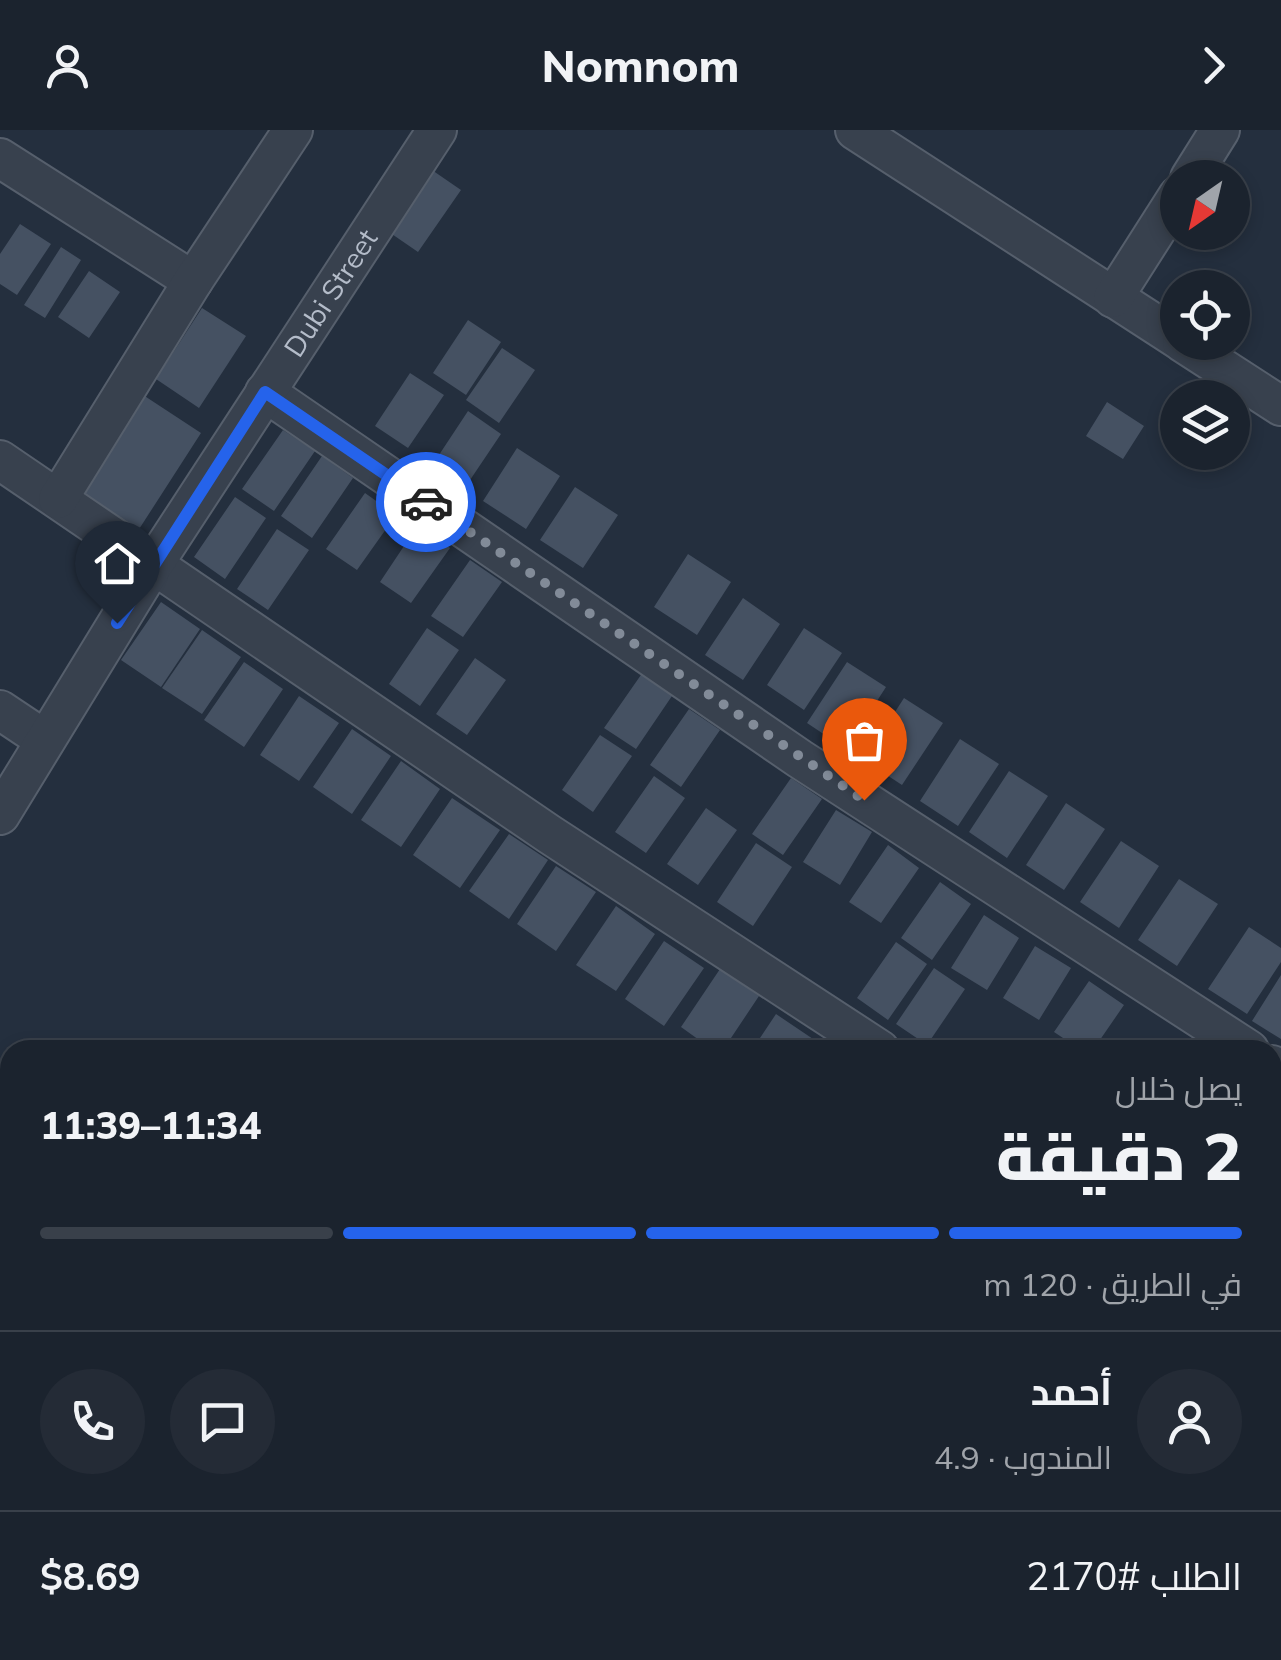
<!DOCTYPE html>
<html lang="ar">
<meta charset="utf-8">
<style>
:root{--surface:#1b232e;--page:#242b36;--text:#f1f3f6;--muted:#a0a4aa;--line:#39404a;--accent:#2563eb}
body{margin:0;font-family:Mulish,Cairo,sans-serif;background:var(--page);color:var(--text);direction:rtl;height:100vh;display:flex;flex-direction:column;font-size:38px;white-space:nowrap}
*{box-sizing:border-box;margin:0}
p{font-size:32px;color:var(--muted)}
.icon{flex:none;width:55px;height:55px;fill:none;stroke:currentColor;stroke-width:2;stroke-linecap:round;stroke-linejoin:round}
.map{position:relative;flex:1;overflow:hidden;direction:ltr}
.side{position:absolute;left:0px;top:910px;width:1282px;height:620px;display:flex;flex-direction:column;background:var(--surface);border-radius:30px 30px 0 0;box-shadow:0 5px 15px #0003,0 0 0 2px var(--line);direction:rtl}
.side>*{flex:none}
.needle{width:65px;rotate:214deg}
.buttons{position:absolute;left:1160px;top:30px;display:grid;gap:20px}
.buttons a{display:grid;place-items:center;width:90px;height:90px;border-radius:50%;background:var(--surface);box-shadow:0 5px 15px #0003,0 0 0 2px var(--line);font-size:50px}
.pin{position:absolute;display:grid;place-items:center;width:85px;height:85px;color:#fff;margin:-102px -42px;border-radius:50% 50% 50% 0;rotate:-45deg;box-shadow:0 0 10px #0007}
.pin .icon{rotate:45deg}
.courier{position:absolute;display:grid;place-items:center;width:100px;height:100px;margin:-50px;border:8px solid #2563eb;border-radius:50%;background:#fff;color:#222;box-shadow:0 2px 12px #0007}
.overview em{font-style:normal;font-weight:800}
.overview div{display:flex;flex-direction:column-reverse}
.overview{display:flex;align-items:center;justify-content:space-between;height:170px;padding:0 40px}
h1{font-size:65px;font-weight:800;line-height:75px}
.bar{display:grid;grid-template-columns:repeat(4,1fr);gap:15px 10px;align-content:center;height:120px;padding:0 40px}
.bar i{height:12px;border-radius:8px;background:var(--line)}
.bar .on{background:var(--accent)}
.bar p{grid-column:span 4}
.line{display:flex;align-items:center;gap:25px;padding:0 40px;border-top:2px solid var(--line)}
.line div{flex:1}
.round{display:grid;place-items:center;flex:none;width:105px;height:105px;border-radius:52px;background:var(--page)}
header{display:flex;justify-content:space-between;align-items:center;height:130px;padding:0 40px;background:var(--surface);font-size:45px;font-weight:800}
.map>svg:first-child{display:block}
</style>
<header><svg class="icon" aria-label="forward" viewBox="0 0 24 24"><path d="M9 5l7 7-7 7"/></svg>Nomnom<svg class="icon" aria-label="person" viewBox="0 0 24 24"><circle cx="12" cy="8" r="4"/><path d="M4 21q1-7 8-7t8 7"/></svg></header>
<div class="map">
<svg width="1281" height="1530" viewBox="0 0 1281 1530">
<rect width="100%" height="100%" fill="#242f3e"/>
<path fill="#455162" d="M429 38 461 60 418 122 386 100Z
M20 94 51 114 17 165 0 154V124Z
M61 117 81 130 45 188 24 175Z
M89 141 120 162 89 208 58 187Z
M202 178 246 206 199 278 156 249Z
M468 190 501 212 466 265 433 243Z
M502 218 535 240 499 293 466 270Z
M410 243 444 265 408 318 375 296Z
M137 261 201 303 134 407 70 366Z
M1107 272 1144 296 1123 329 1086 306Z
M468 281 501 304 466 356 433 334Z
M283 300 315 321 274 381 242 359Z
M517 318 560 346 526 399 483 371Z
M322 326 353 348 312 408 281 386Z
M575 357 618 385 583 438 540 410Z
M365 363 396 385 357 440 326 419Z
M235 367 266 388 225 449 194 427Z
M418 395 450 418 411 473 380 452Z
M277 399 309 420 268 480 237 459Z
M688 424 731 452 697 505 654 477Z
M470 430 502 452 463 507 431 486Z
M743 468 780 494 743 550 705 525Z
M161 472 200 499 161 557 121 530Z
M427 498 459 520 420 576 389 554Z
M804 498 842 523 804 580 767 555Z
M202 500 241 527 202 584 162 558Z
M475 528 506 550 467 605 436 584Z
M244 532 283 559 244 617 204 590Z
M847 532 886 557 846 619 807 593Z
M643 542 674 563 636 619 604 598Z
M299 566 339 593 299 651 260 625Z
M904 568 943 593 902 655 864 630Z
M689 579 720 600 681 657 650 635Z
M352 599 391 626 352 684 313 657Z
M600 605 632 626 593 682 562 660Z
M960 609 999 634 958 696 920 671Z
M401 631 440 659 401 717 361 690Z
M1009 641 1048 666 1007 728 969 702Z
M654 646 685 668 646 723 615 702Z
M791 648 822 669 783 725 752 704Z
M452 668 500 700 460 758 413 725Z
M1066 673 1105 699 1064 760 1026 735Z
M706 678 737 700 698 755 667 734Z
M836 680 872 702 840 755 803 732Z
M509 704 548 730 509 789 469 761Z
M1121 711 1159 736 1119 798 1080 772Z
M756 713 792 737 753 796 717 772Z
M888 715 919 738 881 793 849 772Z
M556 736 596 762 556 821 517 794Z
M1179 749 1218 774 1177 836 1138 810Z
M940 752 971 774 932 830 901 808Z
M616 776 655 804 616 861 576 835Z
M984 785 1019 808 987 860 951 838Z
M1249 797 1281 818V832L1247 884 1208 859Z
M664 811 704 838 664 896 625 869Z
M896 812 927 834 888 890 857 868Z
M1035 816 1071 838 1039 890 1003 868Z
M934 838 965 859 927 915 896 894Z
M720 839 759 866 723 920H713L681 897Z
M1281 845V909L1252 891Z
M1089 851 1124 875 1093 920H1081L1054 902Z
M776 884 816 911 810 920H752Z
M1272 1055 1281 1061 1272 1077Z
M1272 1208 1281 1214V1233L1272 1246Z
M1274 1506 1281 1510V1530H1259L1266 1520H1272Z
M423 1520H456L467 1527 416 1530Z
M560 1520H595L607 1530H552Z"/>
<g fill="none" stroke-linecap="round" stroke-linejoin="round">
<g stroke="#565f6c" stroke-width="42">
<g id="minor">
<path d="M855 0 1178 209"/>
<path d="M0 28 193 151"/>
<path d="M1190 48 1220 0"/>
<path d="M1113 168 1178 66"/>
<path d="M1182 212 1281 276"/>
<path d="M265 262 800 629 1249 920"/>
<path d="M0 330 549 704 880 920"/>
<path d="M58 369 193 151 293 0"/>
<path d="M0 580 45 610"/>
<path id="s1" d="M0 685 153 435 437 0"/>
<path d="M1272 935 1281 941"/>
<path d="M0 1089 10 1096"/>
<path d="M1272 1169 1281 1174"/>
<path d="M0 1329 10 1335"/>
<path d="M661 1520 676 1530"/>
<path d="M309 1530 315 1520"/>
</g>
</g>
<use href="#minor" stroke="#38414e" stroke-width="38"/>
</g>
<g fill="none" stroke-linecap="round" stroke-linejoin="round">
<path stroke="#828b98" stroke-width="10" stroke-dasharray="0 18" d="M426 372 864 670"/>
<path stroke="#2563eb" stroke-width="12" d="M117 493 265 262 426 372"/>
</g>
<g text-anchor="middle" stroke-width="10" stroke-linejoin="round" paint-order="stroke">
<g font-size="28" fill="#b4bcc9" stroke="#1d2633">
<text dy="10" stroke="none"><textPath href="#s1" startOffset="618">Dubi Street</textPath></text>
</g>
</g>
</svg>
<div class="buttons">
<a><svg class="needle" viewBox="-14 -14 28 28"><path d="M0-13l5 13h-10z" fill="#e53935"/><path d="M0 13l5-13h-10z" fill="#a0a4aa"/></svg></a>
<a><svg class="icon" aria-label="locate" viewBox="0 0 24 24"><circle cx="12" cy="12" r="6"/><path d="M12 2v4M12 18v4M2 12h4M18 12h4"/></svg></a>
<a><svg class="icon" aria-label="layers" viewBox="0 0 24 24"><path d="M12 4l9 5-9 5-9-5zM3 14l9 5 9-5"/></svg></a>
</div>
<div class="pin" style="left:864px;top:670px;background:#ea580c"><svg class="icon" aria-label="bag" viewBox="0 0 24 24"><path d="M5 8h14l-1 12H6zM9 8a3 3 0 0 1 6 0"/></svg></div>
<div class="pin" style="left:117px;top:493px;background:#1f2937"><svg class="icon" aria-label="home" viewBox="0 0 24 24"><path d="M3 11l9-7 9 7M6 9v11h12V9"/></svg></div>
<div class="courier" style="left:426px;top:372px"><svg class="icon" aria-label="car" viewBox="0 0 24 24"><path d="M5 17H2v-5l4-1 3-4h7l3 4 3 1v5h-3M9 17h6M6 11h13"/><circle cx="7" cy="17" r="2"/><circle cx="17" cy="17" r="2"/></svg></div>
<section class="side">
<div class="overview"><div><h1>2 دقيقة</h1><p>يصل خلال</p></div><em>11:34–11:39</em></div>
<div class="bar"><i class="on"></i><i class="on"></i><i class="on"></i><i></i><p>في الطريق · 120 m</p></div>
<div class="line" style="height:180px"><a class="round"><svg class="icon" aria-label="person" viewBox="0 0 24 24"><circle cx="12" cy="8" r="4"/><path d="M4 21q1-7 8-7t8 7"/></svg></a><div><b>أحمد</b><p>المندوب · 4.9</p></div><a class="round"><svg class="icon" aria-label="chat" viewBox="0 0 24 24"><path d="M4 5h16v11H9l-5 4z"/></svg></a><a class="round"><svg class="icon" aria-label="phone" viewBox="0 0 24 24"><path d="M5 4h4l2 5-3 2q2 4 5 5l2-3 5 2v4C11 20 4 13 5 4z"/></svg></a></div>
<div class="line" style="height:130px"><div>الطلب #2170</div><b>$8.69</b></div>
</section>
</div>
